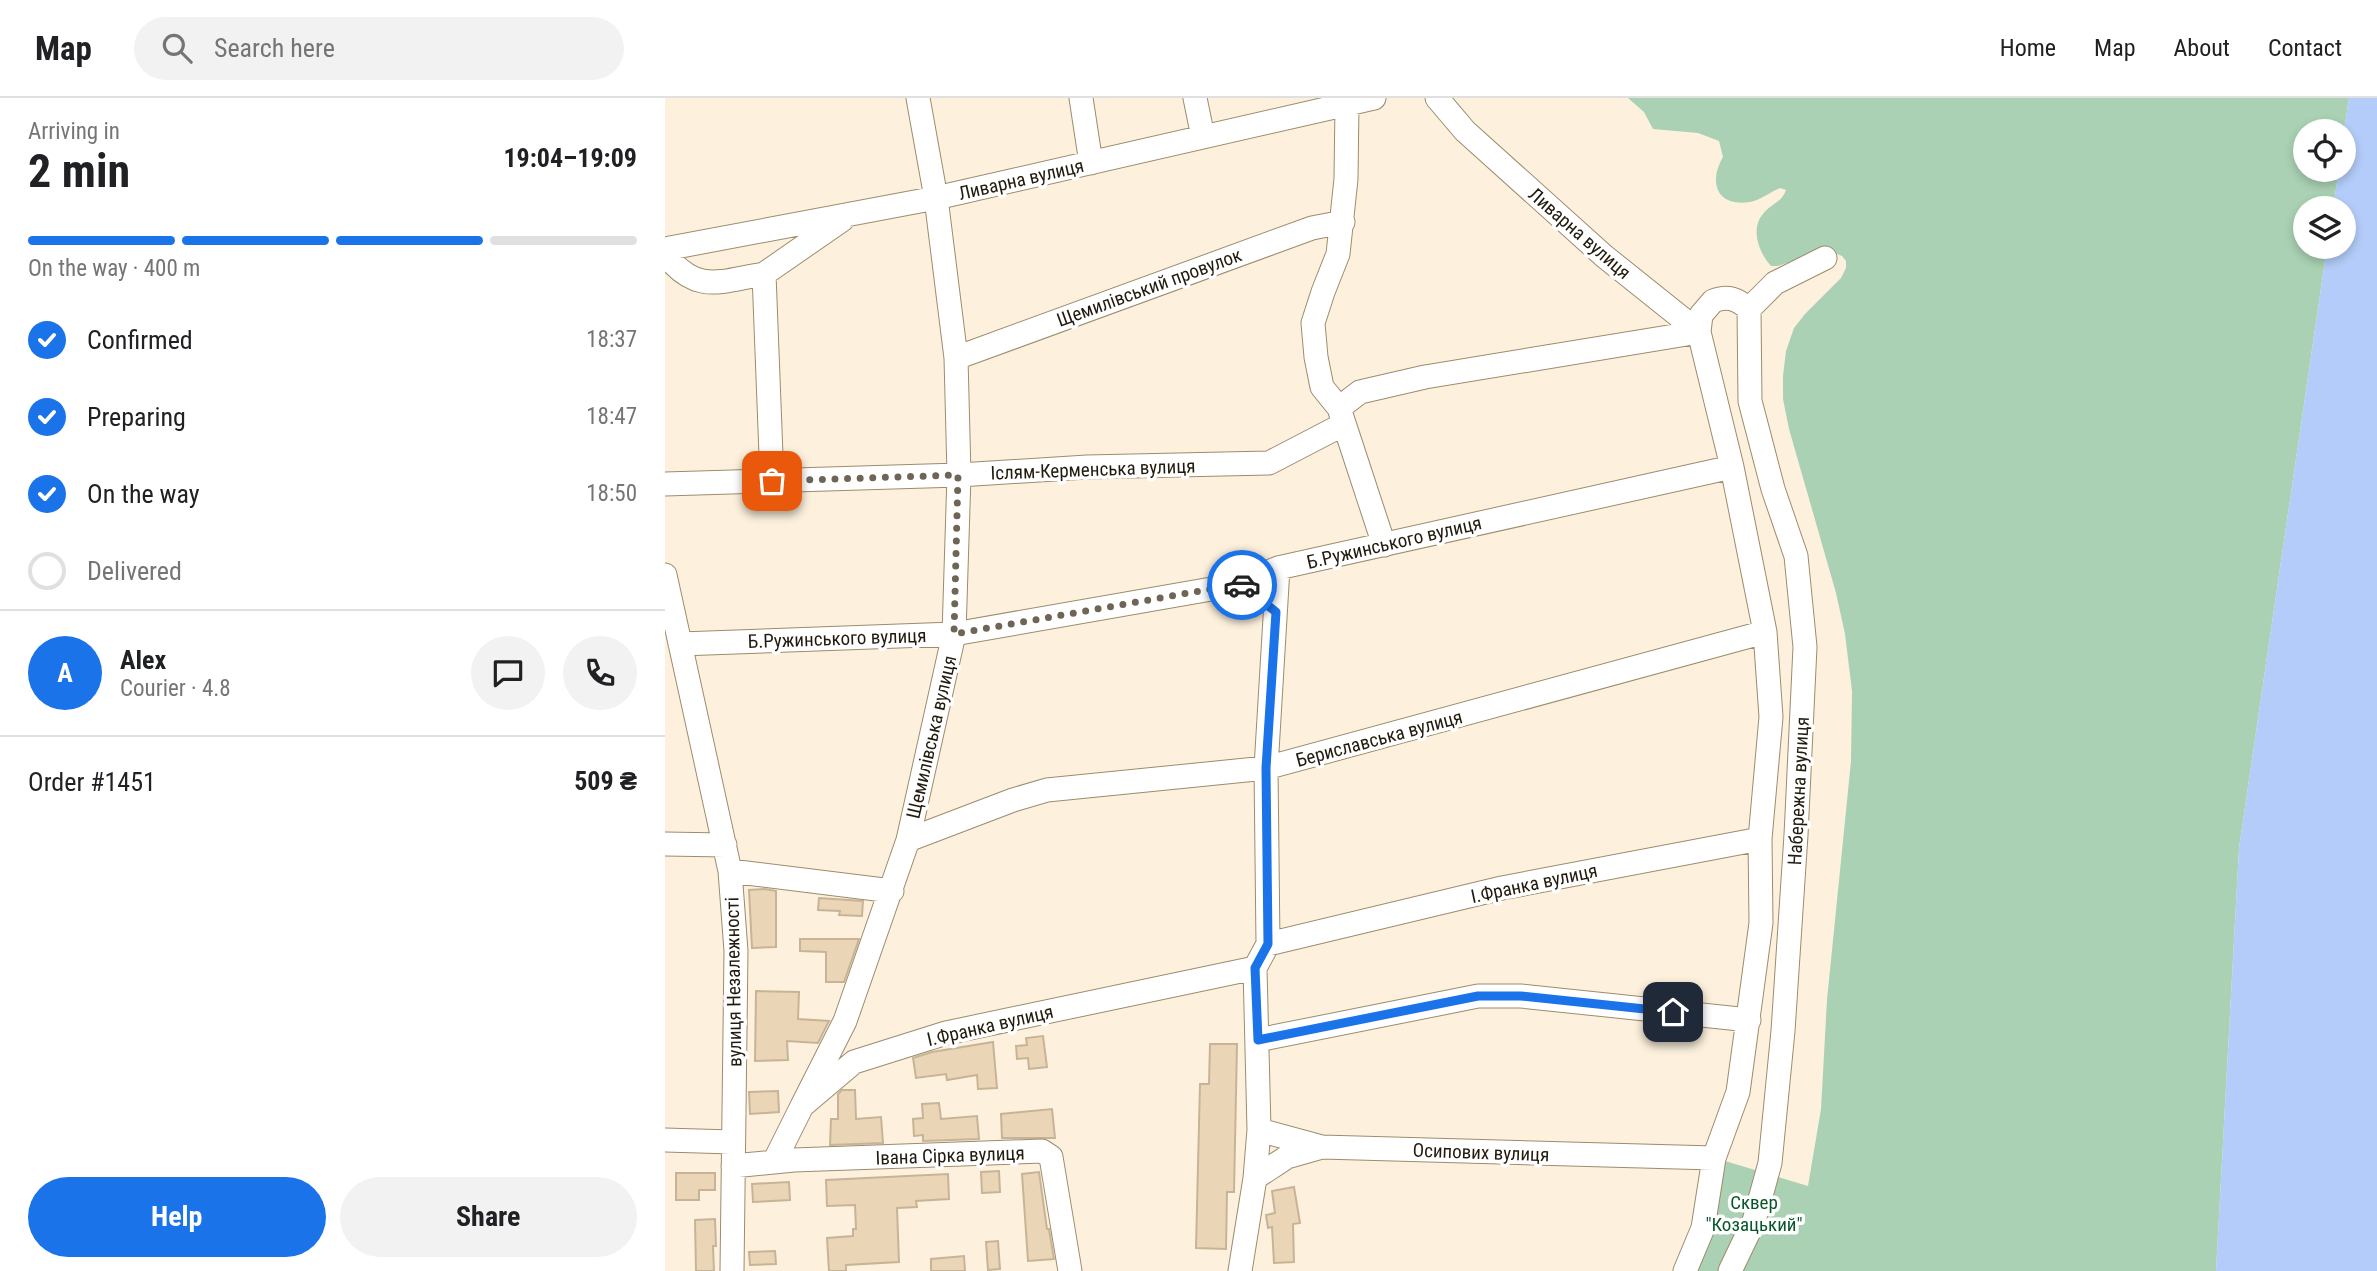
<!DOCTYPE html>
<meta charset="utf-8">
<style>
:root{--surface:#fff;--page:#f2f2f2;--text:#202124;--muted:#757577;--line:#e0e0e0;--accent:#1a73e8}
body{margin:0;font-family:"Roboto Condensed",sans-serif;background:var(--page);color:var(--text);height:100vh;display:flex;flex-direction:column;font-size:26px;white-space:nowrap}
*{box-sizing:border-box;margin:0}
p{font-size:23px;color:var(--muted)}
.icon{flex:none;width:38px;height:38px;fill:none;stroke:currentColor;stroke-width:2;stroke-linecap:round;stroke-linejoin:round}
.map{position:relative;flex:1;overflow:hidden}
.side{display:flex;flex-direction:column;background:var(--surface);width:665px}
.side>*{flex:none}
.fabs{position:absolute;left:1628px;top:21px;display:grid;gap:14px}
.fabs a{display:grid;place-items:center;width:63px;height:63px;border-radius:50%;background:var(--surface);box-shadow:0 4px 10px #0003;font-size:35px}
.pin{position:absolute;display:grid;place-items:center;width:60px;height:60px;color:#fff;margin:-30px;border-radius:14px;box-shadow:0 4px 10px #0006}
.courier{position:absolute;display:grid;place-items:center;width:70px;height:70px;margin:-35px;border:5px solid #1a73e8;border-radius:50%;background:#fff;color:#222;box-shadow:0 2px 9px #0007}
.overview em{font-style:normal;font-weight:700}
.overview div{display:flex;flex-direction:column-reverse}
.overview{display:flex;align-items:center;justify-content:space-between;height:119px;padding:0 28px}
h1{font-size:46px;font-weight:700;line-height:52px}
.bar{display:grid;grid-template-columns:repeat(4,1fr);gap:10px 7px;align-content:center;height:84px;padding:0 28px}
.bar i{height:9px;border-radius:5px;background:var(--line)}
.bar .selected{background:var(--accent)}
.bar p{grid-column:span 4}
.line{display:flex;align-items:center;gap:18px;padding:0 28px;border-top:2px solid var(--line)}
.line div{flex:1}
.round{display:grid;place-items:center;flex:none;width:74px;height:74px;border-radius:37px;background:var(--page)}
ol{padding:0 28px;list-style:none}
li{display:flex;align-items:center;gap:21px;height:77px}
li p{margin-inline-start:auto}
li .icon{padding:7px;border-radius:50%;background:var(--accent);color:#fff;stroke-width:4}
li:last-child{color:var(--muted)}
li i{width:38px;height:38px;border:4px solid var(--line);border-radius:50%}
.button{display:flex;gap:14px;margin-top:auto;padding:14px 28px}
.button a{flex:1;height:80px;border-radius:42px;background:var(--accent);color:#fff;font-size:28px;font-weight:700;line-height:80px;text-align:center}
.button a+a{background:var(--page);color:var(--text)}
header{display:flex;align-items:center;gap:42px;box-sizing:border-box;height:98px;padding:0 35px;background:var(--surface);border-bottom:2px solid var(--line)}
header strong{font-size:33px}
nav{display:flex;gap:38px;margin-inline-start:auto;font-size:24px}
.search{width:490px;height:63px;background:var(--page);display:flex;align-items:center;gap:18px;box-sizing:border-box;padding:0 24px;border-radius:38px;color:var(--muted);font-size:26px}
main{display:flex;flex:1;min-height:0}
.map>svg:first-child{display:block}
</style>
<header>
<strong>Map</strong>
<div class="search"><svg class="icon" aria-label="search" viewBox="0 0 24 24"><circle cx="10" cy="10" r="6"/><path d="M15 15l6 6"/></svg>Search here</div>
<nav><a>Home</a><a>Map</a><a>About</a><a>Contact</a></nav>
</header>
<main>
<section class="side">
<div class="overview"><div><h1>2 min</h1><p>Arriving in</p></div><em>19:04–19:09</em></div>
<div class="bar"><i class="selected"></i><i class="selected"></i><i class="selected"></i><i></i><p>On the way · 400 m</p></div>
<ol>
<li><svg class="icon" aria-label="check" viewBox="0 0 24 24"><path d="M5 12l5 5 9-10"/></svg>Confirmed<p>18:37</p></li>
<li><svg class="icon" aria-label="check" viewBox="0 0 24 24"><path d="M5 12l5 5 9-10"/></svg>Preparing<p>18:47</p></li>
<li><svg class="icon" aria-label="check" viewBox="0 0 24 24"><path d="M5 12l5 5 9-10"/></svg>On the way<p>18:50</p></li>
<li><i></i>Delivered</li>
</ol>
<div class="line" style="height:126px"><b class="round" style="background:var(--accent);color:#fff">A</b><div><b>Alex</b><p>Courier · 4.8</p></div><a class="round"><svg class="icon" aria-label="chat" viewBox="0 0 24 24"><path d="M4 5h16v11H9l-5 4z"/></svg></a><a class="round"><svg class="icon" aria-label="phone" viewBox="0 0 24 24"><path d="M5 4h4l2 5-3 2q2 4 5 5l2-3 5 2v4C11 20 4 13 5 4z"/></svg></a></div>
<div class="line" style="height:91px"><div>Order #1451</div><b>509 ₴</b></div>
<div class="button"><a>Help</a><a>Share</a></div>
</section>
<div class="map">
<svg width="1712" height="1173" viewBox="0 0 1712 1173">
<rect width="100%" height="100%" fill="#fdf1de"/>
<path fill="#aad1b3" d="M963 0H1684L1678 39V33H1640V72H1674L1668 110H1640V149H1662L1574 750 1551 1173H1028L1060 1063 1143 1088 1156 1011 1162 902 1186 663 1187 593 1180 536 1171 495 1124 331 1118 301V278L1121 253 1129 230 1140 216 1176 180 1181 170V163L1177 158 1167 154H1155L1113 168H1106C1094 155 1085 131 1098 116 1106 106 1117 104 1121 92L1115 90C1105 94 1096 102 1085 104 1052 109 1043 85 1058 59L1054 43 1033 35 988 31 979 14Z"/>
<path fill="#b3ccf9" d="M1684 0H1712V1173H1551L1574 750 1662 149H1678V110H1668L1674 72H1678V39Z"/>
<path fill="#ead6b7" stroke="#c7b496" stroke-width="2" d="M100 791 111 793V849L87 850 84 792Z
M154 800 198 803 197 818 174 817 175 813 153 812Z
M135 841H194L179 884H161V854L135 853Z
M91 893 134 894 133 921 164 923 153 945 122 943 123 962 90 963Z
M378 938 382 969 364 971 363 960 352 961 351 948 362 947 361 940Z
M328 944 332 990 313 991 312 977 282 982 281 976 251 980 248 960 267 954Z
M545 946H572L569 1094H562L561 1151 531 1150 535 986H544Z
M177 992H190L191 1021 216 1019 218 1045 165 1047 166 1021H173V996Z
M113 993 114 1014 85 1016 84 994Z
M274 1005 276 1021 312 1018 314 1041 258 1043V1037L249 1038 248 1021 258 1020 257 1006Z
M387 1011 390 1040H337L336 1016Z
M334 1073 335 1094 317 1095 316 1074Z
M374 1074 382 1131H384L389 1161 363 1163 357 1076Z
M11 1075H50V1092H34V1102H11Z
M283 1076 284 1101 251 1103 252 1109 232 1110 234 1164 181 1167V1173H164L162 1140 188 1138V1131H191L190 1107 162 1108 161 1082Z
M124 1084 125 1102 88 1104 87 1086Z
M629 1089 635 1125 628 1126 629 1164 609 1165 607 1129 603 1130 601 1117 610 1115 607 1093Z
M50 1121 51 1148H48L49 1173H31L30 1122Z
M333 1143 335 1171 323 1172 321 1144Z
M110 1153 111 1166 85 1167 84 1154Z
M299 1158 300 1173H266V1161Z"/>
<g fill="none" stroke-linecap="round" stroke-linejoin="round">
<g stroke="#9d8b6d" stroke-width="25">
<path id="minor" d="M416 0 426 65
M530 0 538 39
M772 0 800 33 939 158 1034 234
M682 6 681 81 673 156 658 194 648 225 651 259 657 289 674 310 719 447
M0 151 271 100 709 0
M0 156C32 197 55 183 99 176
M1084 211 1110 185 1160 160
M291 260 647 130 678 124
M674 310 695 294 760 279 1034 234
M107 383 99 176 177 122
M0 386 294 377 422 369 604 365 679 326
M0 477 65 773 71 853 67 1173
M15 546 289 536 575 486 613 470 1067 369
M243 742 348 702 382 692 601 670 1100 534
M0 746 60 747
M65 773 227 793
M603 846 837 790 1095 741
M593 942 813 898H856L1084 922
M137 1008 180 923 243 742 289 536 294 377 291 260 271 100 253 0
M594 1032 657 1049
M0 1042 67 1044
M109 1064 137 1008 189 964 281 935 590 870
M68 1068 129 1062 377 1053 386 1059 405 1173
M590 1080 622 1059 657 1049 1049 1060
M575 1173 590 1080 594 1032 590 870 603 846 601 670 613 470
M1020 1173 1038 1130 1049 1060 1073 994 1096 825 1095 741 1106 619 1100 534 1067 369 1034 234 1036 217 1048 203C1063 197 1072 201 1084 211
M1065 1173 1089 1123 1105 1065 1118 933 1131 737 1140 549 1131 458 1108 391 1085 303 1084 211"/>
</g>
<use href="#minor" stroke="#fff" stroke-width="23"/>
</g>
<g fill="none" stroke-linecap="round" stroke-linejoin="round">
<path stroke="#6e6557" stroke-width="7" stroke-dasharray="0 12.6" d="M107 383 293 377 289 536 575 486 577 487"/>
<path stroke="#1a73e8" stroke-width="9" d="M577 487 611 514 601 670 603 846 590 870 593 942 813 898H856L1008 914"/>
</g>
<g text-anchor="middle" stroke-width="7" stroke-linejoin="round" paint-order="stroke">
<g font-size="19" fill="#211a0e" stroke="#fff">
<text transform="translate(356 81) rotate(-13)" y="7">Ливарна вулиця</text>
<text transform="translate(915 135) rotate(41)" y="7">Ливарна вулиця</text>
<text transform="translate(484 189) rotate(-20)" y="7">Щемилівський провулок</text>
<text transform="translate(428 371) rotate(-2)" y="7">Іслям-Керменська вулиця</text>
<text transform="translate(729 444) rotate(-13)" y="7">Б.Ружинського вулиця</text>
<text transform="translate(172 540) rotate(-2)" y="7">Б.Ружинського вулиця</text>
<text transform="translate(266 639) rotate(-77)" y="7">Щемилівська вулиця</text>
<text transform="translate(714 640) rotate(-15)" y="7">Бериславська вулиця</text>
<text transform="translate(1133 693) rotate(-87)" y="7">Набережна вулиця</text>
<text transform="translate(869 785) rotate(-12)" y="7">І.Франка вулиця</text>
<text transform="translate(68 884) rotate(-91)" y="7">вулиця Незалежності</text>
<text transform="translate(325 927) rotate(-13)" y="7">І.Франка вулиця</text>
<text transform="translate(816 1054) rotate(2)" y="7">Осипових вулиця</text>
<text transform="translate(285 1057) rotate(-2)" y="7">Івана Сірка вулиця</text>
</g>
<g font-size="19" fill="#0a562b" stroke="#fff">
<text x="1089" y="1111">Сквер<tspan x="1089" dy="22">"Козацький"</tspan></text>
</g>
</g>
</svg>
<div class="fabs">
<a><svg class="icon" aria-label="locate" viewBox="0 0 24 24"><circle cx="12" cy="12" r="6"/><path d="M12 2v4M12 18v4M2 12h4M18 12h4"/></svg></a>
<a><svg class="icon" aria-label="layers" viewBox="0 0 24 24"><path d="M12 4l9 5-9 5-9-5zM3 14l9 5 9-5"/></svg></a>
</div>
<div class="pin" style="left:107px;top:383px;background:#ea580c"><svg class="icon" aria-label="bag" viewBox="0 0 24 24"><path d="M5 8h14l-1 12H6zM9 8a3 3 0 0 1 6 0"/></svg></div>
<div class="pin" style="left:1008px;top:914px;background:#1f2937"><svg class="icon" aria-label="home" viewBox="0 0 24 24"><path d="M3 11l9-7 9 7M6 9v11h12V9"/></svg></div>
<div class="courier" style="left:577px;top:487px"><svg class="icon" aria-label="car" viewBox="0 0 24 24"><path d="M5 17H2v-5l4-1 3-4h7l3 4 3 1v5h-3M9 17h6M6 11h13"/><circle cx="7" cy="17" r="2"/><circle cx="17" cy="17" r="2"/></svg></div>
</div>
</main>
